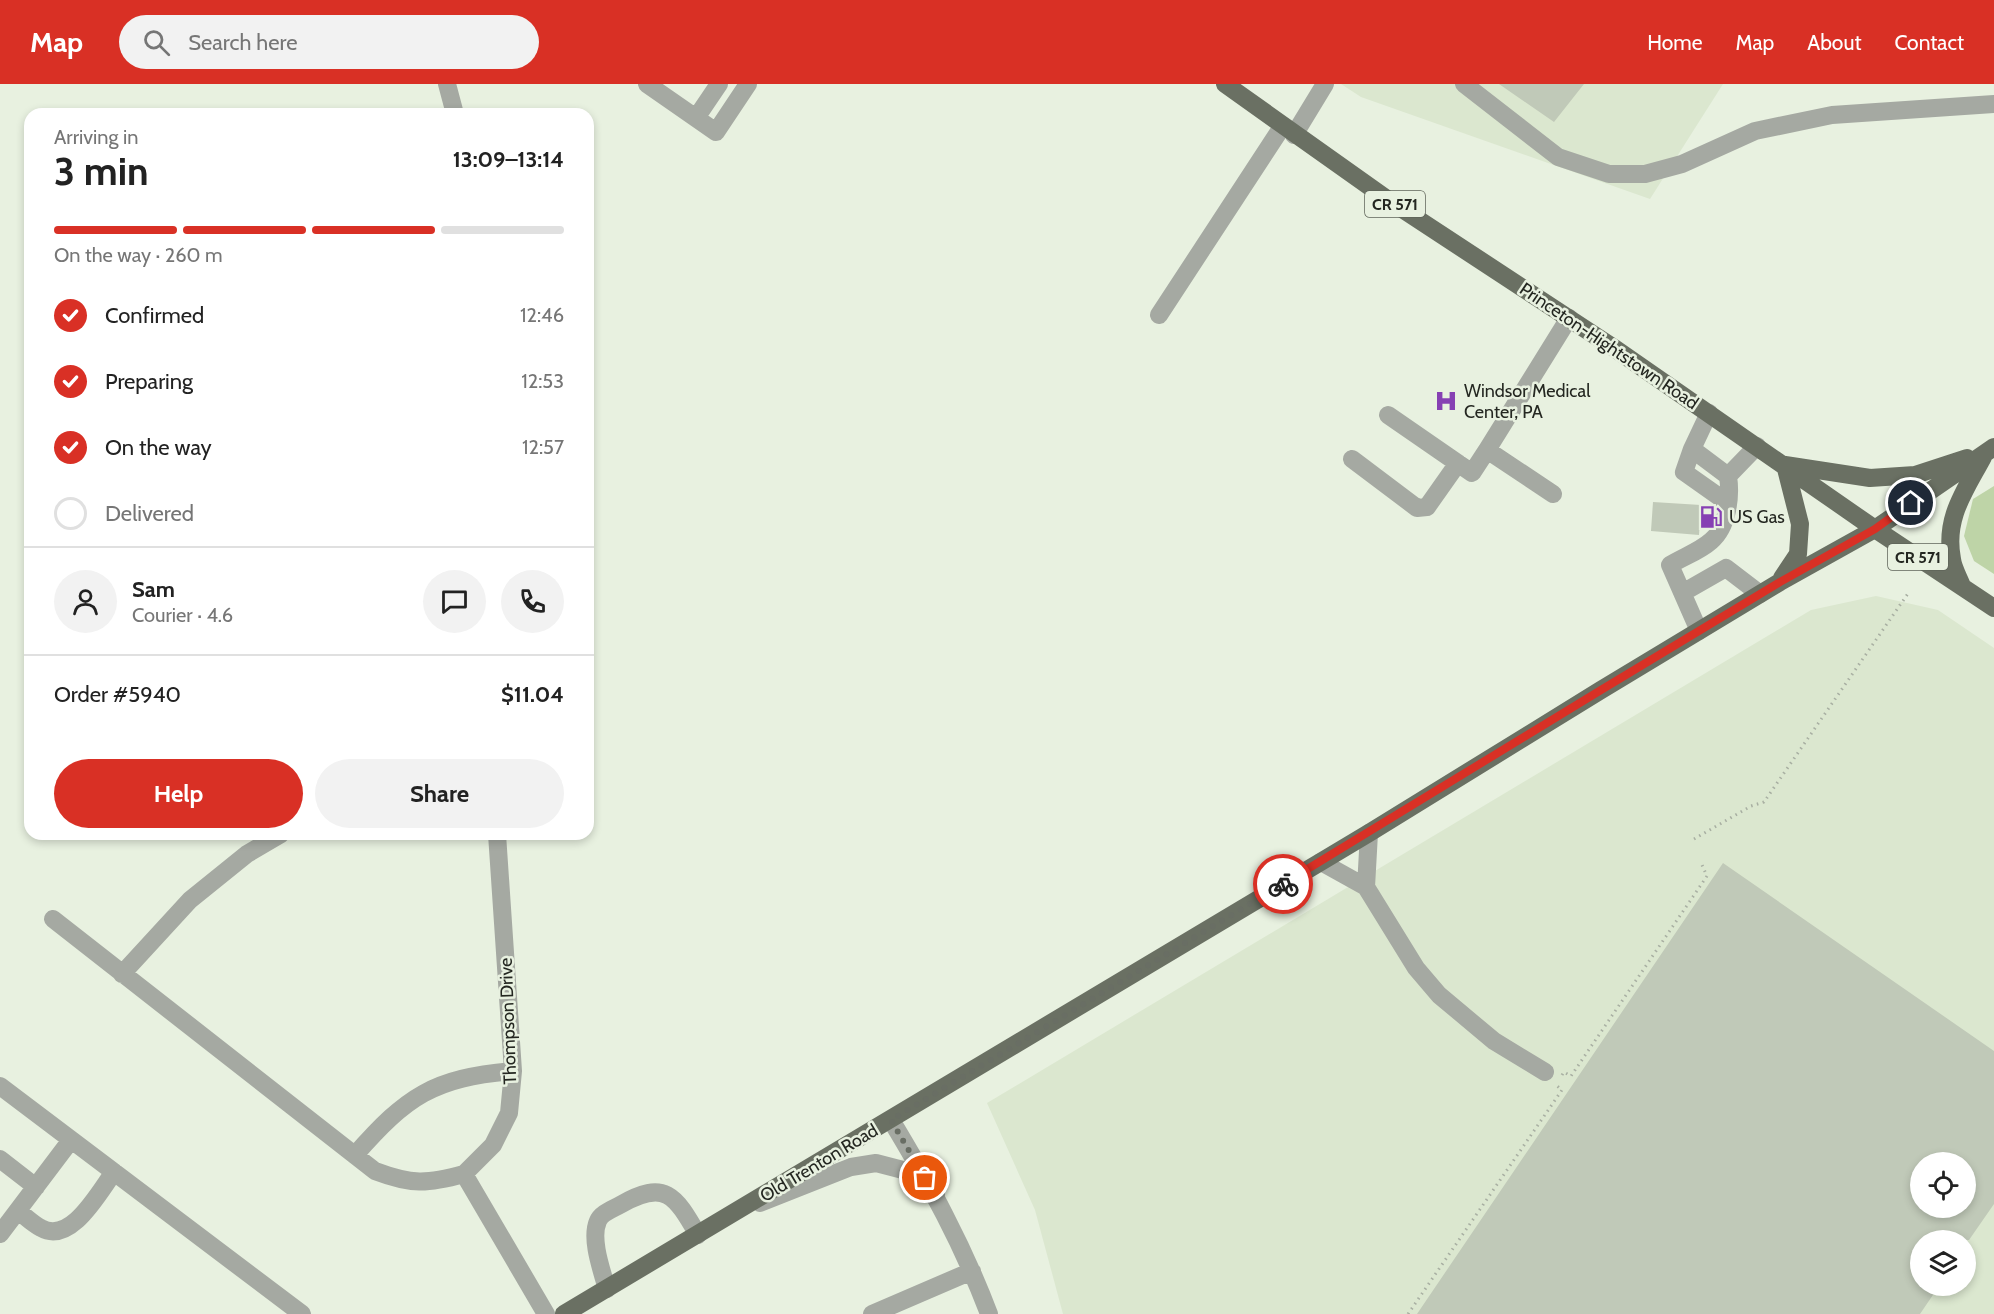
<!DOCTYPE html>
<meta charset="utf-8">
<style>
:root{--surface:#fff;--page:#f2f2f2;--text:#222;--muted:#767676;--line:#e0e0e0;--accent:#d93025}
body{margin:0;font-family:Cabin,sans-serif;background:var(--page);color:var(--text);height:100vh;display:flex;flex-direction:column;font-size:22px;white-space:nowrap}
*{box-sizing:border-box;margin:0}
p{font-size:20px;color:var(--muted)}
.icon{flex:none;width:33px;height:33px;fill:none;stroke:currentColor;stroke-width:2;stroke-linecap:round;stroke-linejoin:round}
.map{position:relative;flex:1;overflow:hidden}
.drawer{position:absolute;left:24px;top:24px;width:570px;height:732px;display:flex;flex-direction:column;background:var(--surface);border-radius:18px;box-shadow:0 3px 9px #0003}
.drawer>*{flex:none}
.controls{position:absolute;left:1910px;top:1068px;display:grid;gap:12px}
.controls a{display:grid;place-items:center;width:66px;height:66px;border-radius:50%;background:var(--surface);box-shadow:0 3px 9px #0003;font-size:30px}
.pin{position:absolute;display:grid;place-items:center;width:51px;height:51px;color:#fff;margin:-26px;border:3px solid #fff;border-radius:50%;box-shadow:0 2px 6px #0007}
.courier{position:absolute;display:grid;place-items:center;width:60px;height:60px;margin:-30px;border:4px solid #d93025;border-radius:50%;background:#fff;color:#222;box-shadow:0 2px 8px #0007}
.head em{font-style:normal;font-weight:700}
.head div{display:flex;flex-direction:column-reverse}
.head{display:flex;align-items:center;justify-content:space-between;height:102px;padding:0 30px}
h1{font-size:39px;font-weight:700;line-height:45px}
.bar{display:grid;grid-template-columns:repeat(4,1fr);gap:9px 6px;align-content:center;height:72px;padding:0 30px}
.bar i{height:8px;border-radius:4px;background:var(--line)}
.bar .selected{background:var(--accent)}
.bar p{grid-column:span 4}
.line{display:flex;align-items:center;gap:15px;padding:0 30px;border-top:2px solid var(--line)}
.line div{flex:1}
.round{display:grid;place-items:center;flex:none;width:63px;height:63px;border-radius:32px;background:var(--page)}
ol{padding:0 30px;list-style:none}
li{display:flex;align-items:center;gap:18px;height:66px}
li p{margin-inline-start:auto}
li .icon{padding:6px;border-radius:50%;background:var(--accent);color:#fff;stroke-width:4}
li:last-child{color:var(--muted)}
li i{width:33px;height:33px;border:3px solid var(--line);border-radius:50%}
.cta{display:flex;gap:12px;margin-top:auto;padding:12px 30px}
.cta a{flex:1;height:69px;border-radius:36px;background:var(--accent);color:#fff;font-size:24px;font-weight:700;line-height:69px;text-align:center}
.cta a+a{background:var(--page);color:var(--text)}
header{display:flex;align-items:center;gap:36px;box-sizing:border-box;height:84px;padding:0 30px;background:var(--accent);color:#fff}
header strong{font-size:28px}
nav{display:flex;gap:33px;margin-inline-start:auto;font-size:21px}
.search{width:420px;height:54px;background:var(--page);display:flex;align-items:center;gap:15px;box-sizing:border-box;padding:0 21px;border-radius:33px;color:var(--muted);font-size:22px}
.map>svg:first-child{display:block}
</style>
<header>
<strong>Map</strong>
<div class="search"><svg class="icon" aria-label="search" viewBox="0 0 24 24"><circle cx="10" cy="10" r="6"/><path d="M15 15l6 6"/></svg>Search here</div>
<nav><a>Home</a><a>Map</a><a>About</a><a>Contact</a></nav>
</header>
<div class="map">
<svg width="1994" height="1230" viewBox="0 0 1994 1230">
<rect width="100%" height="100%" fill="#e8f1e0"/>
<path fill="#dbe7cf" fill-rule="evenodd" d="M1341 0H1723L1650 115 1361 13Z
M1876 512 1938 526 1994 564V1230H1063L1035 1126 987 1019 1811 526ZM1920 1078H1965V1124H1920ZM1920 1156H1965V1202H1920Z"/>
<path fill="#bed4a7" d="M1994 402V490L1974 477 1964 452 1973 415Z"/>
<path fill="#c0c9b8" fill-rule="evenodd" d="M1499 0H1584L1554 38Z
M1653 418 1701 421 1699 451 1651 447Z
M1723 779 1994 967V1120L1969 1156H1920V1202H1939L1920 1230H1417ZM1920 1078H1965V1124H1920Z"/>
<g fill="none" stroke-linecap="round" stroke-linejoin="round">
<path stroke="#a8afa2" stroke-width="3" stroke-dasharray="1.5 4.5" stroke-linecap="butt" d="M1694 755 1751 722 1764 718 1909 508
M1562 991 1564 988 1571 992 1707 792 1702 781
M1408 1230 1562 1006 1556 1001"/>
<path stroke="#a5a9a2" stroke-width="18" d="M447 0 455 30
M647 0 716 48 748 0
M1464 0 1558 73 1609 90H1645L1682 80 1755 47 1832 31 1994 20
M696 34 719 0
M1294 51 1325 0
M1159 231 1282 43
M1388 331 1472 389 1487 366
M1692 365 1684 388 1728 419
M1352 375 1417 424 1427 423 1458 379
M1728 392 1757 362
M1553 410 1487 366 1569 234
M1684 508 1726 484 1760 510
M1699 547 1670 481C1683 473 1700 467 1711 457 1728 443 1731 412 1728 392L1692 365 1709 329
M497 750 513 987 509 1029 493 1061 464 1090 546 1230
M1321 778 1366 803 1416 884 1439 911 1494 957 1545 988
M1366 803 1369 749
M53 835 375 1087C412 1101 427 1100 464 1090
M122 890 190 816 247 770 281 750
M0 1002 302 1230
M891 1036C929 1099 963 1161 989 1230
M355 1071C407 1012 433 994 513 987
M0 1075 36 1103
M760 1119 851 1083 876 1079 903 1086 936 1111
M18 1127C25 1132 33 1140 41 1144 71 1161 99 1108 114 1088
M0 1150 71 1056
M607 1205C602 1187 590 1155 598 1137 601 1129 613 1125 620 1121 665 1095 675 1111 698 1151
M872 1230 972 1187"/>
<path stroke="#6a7063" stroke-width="18" d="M1225 0 1387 115 1614 264 1875 445 1994 524
M1782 494 1798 470 1800 440 1785 381 1870 394 1915 391 1967 374
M1962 502C1959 494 1953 484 1952 475 1944 434 1965 407 1983 373
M564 1230 1369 749 1601 606 1780 498 1875 445 1994 363"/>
</g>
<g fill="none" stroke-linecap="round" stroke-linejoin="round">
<path stroke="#696e64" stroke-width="6" stroke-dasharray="0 10.8" d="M925 1094 891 1036 1283 800"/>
<path stroke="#d93025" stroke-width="8" d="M1283 800 1601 606 1780 498 1875 445 1911 419"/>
</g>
<defs>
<g id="hospital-bare" transform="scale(1.8)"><path d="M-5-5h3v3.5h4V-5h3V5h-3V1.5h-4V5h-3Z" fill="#8640b3" stroke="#e8f1e0" stroke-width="2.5" paint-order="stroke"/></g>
<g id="fuel-bare" transform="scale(1.8)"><path d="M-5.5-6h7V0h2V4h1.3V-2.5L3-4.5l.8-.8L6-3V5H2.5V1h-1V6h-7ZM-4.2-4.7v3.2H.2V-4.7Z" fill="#8640b3" stroke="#e8f1e0" stroke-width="2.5" paint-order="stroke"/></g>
</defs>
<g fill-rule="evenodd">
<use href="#hospital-bare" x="1446" y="317"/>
<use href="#fuel-bare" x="1711" y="433"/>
</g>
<g text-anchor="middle" stroke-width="5" stroke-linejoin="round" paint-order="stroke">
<g fill="#e8f1e0" stroke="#5f645a" stroke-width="1.5">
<rect x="1365" y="107" width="60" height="26" rx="4.5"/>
<rect x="1888" y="460" width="60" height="26" rx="4.5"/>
</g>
<g font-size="16" font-weight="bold" fill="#242721">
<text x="1395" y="126">CR 571</text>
<text x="1918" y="479">CR 571</text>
</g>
<g font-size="18" fill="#242721" stroke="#e8f1e0">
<text transform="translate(1609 262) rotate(34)" y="6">Princeton-Hightstown Road</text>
<text transform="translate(508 937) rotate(-92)" y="6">Thompson Drive</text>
<text transform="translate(819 1079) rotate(-31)" y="6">Old Trenton Road</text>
</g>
<g font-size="18" fill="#242721" stroke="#e8f1e0" text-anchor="start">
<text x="1464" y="313">Windsor Medical<tspan x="1464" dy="21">Center, PA</tspan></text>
<text x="1729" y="439">US Gas</text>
</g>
</g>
</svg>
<div class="controls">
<a><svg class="icon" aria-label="locate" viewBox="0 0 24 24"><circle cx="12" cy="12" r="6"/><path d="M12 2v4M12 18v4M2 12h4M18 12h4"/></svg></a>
<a><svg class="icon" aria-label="layers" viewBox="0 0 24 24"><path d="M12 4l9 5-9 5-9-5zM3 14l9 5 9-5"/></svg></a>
</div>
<div class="pin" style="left:925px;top:1094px;background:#ea580c"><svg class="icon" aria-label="bag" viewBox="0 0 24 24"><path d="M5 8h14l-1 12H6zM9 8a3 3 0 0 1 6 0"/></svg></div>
<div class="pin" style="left:1911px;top:419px;background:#1f2937"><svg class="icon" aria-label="home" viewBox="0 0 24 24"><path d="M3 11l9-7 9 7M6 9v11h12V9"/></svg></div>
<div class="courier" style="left:1283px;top:800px"><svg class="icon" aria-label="bike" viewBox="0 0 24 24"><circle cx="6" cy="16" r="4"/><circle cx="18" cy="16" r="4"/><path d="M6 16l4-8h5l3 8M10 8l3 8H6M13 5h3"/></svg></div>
<section class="drawer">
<div class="head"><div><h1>3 min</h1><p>Arriving in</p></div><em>13:09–13:14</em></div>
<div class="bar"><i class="selected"></i><i class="selected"></i><i class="selected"></i><i></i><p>On the way · 260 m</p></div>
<ol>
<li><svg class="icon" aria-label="check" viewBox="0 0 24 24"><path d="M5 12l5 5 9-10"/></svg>Confirmed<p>12:46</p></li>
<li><svg class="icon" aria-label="check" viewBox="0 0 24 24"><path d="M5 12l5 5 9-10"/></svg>Preparing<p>12:53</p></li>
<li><svg class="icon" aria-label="check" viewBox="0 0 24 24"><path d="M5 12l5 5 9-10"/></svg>On the way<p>12:57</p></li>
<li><i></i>Delivered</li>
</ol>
<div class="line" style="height:108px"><a class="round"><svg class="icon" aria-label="person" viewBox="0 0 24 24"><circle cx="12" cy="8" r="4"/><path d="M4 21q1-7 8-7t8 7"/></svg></a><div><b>Sam</b><p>Courier · 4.6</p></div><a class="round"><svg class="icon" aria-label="chat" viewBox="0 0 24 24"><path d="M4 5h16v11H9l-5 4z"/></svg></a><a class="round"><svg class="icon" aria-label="phone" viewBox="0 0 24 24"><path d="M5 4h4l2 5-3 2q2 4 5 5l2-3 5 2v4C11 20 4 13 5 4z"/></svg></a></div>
<div class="line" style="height:78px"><div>Order #5940</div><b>$11.04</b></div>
<div class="cta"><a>Help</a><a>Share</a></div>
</section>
</div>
